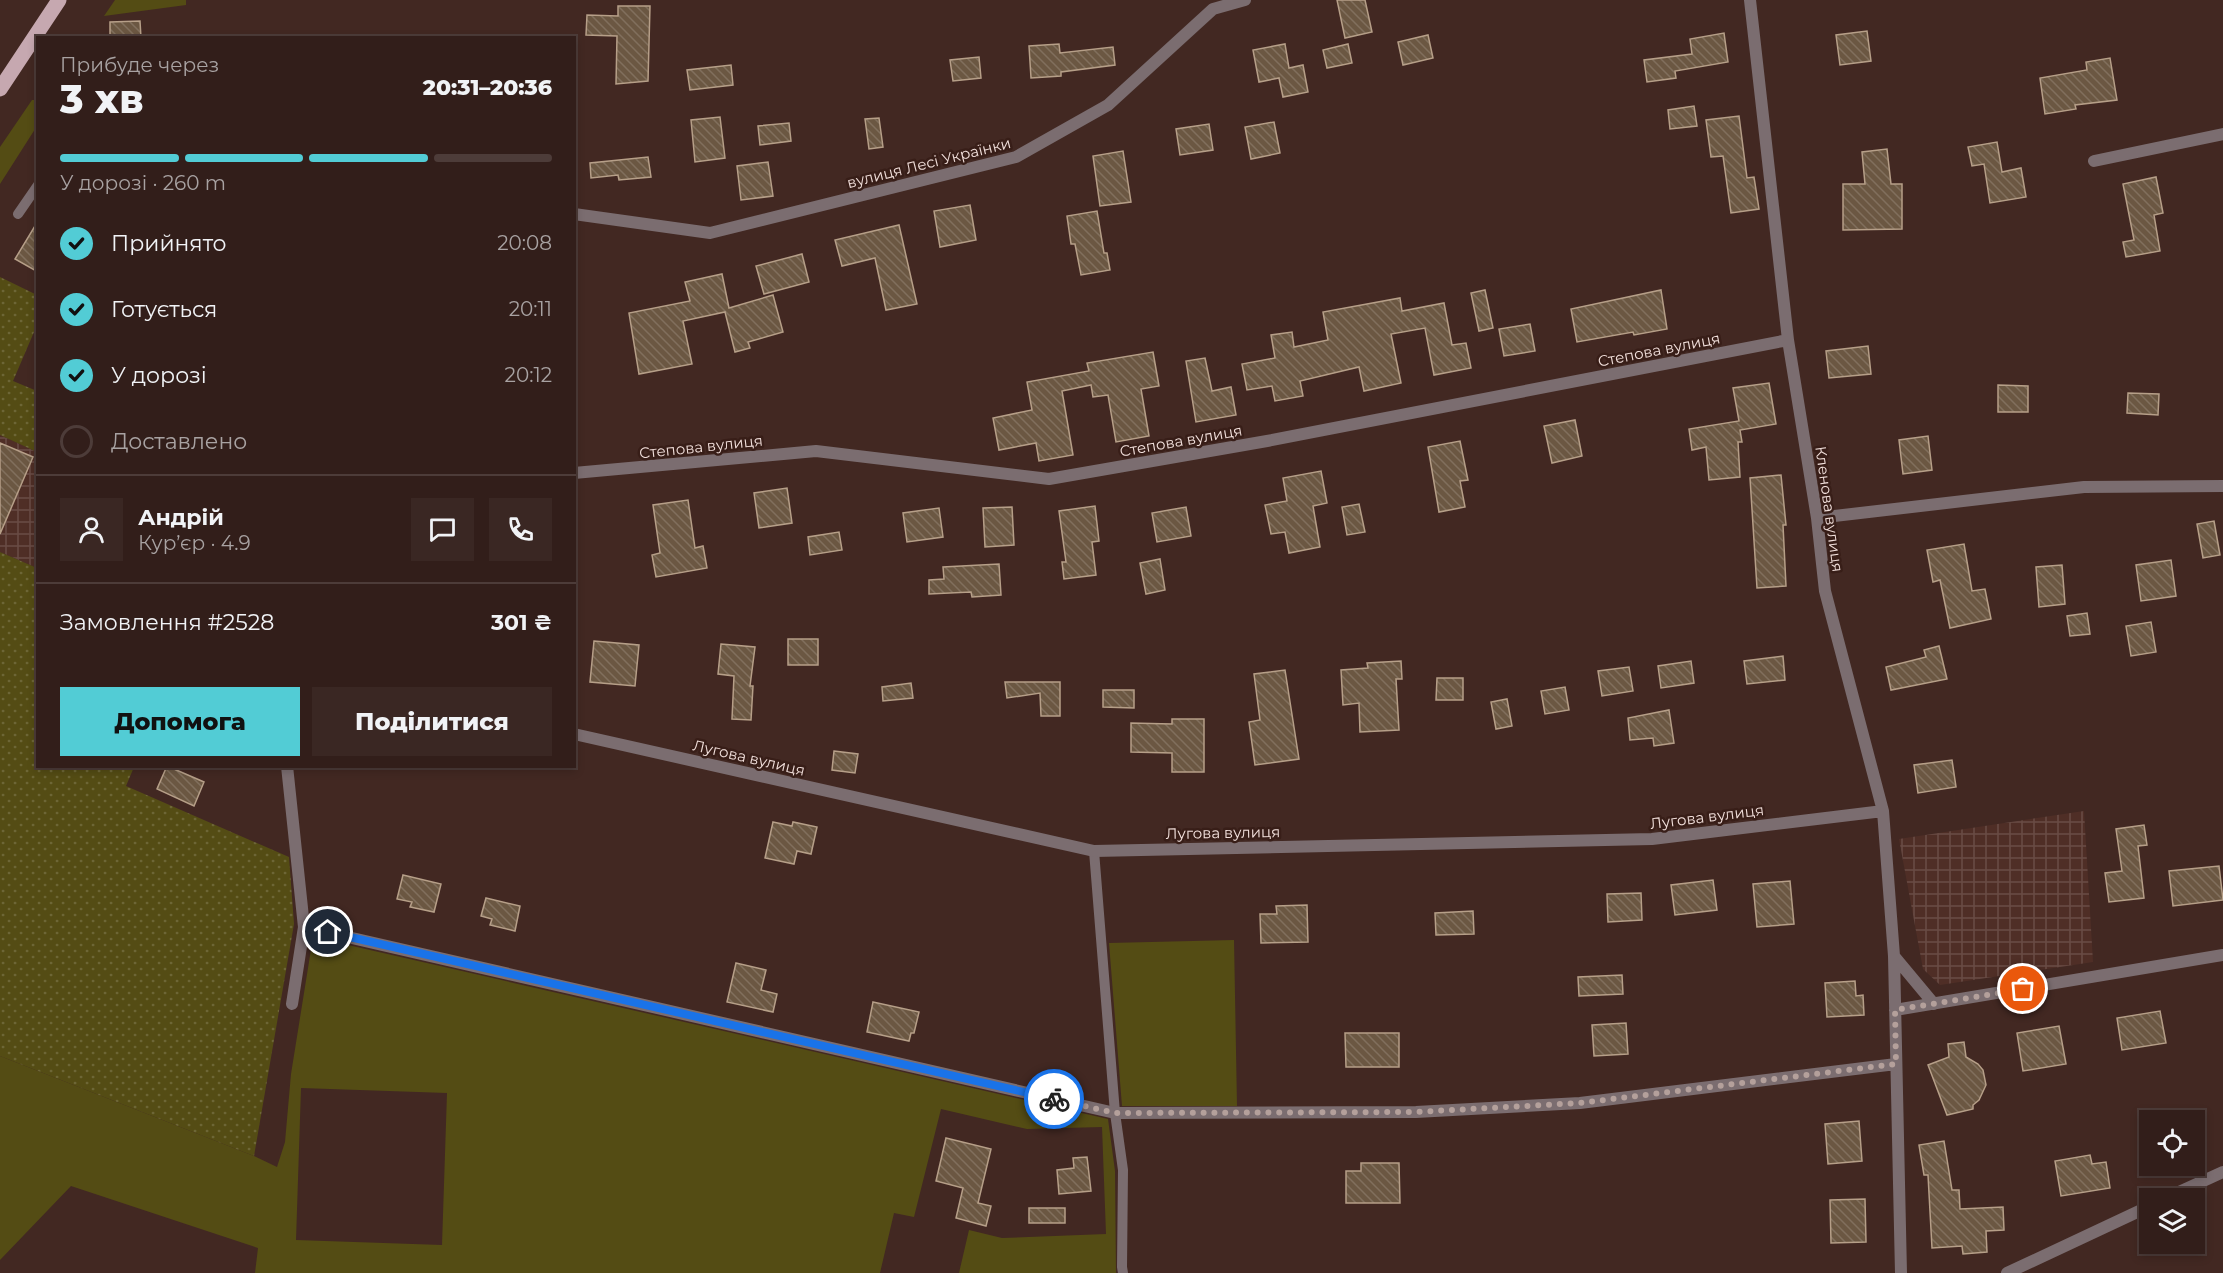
<!DOCTYPE html>
<html lang="uk">
<meta charset="utf-8">
<style>
:root{--surface:#321e1a;--page:#3a2723;--text:#f1f3f6;--muted:#a8a2a2;--line:#4d3c39;--accent:#52ccd5}
body{margin:0;font-family:Montserrat,sans-serif;background:var(--page);color:var(--text);height:100vh;display:flex;flex-direction:column;font-size:22px;white-space:nowrap}
*{box-sizing:border-box;margin:0}
p{font-size:20px;color:var(--muted)}
.icon{flex:none;width:33px;height:33px;fill:none;stroke:currentColor;stroke-width:2;stroke-linecap:round;stroke-linejoin:round}
.map{position:relative;flex:1;overflow:hidden}
.sheet{position:absolute;left:36px;top:36px;width:540px;height:732px;display:flex;flex-direction:column;background:var(--surface);border-radius:0px;box-shadow:0 3px 9px #0003,0 0 0 2px var(--line)}
.sheet>*{flex:none}
.fabs{position:absolute;left:2139px;top:1110px;display:grid;gap:12px}
.fabs a{display:grid;place-items:center;width:66px;height:66px;border-radius:0px;background:var(--surface);box-shadow:0 3px 9px #0003,0 0 0 2px var(--line);font-size:30px}
.pin{position:absolute;display:grid;place-items:center;width:51px;height:51px;color:#fff;margin:-26px;border:3px solid #fff;border-radius:50%;box-shadow:0 2px 6px #0007}
.courier{position:absolute;display:grid;place-items:center;width:60px;height:60px;margin:-30px;border:4px solid #1a73e8;border-radius:50%;background:#fff;color:#222;box-shadow:0 2px 8px #0007}
.summary em{font-style:normal;font-weight:800}
.summary div{display:flex;flex-direction:column-reverse}
.summary{display:flex;align-items:center;justify-content:space-between;height:102px;padding:0 24px}
h1{font-size:39px;font-weight:800;line-height:45px}
.bar{display:grid;grid-template-columns:repeat(4,1fr);gap:9px 6px;align-content:center;height:72px;padding:0 24px}
.bar i{height:8px;border-radius:4px;background:var(--line)}
.bar .selected{background:var(--accent)}
.bar p{grid-column:span 4}
.line{display:flex;align-items:center;gap:15px;padding:0 24px;border-top:2px solid var(--line)}
.line div{flex:1}
.round{display:grid;place-items:center;flex:none;width:63px;height:63px;border-radius:0px;background:var(--page)}
ol{padding:0 24px;list-style:none}
li{display:flex;align-items:center;gap:18px;height:66px}
li p{margin-inline-start:auto}
li .icon{padding:6px;border-radius:50%;background:var(--accent);color:#111;stroke-width:4}
li:last-child{color:var(--muted)}
li i{width:33px;height:33px;border:3px solid var(--line);border-radius:50%}
.cta{display:flex;gap:12px;margin-top:auto;padding:12px 24px}
.cta a{flex:1;height:69px;border-radius:0px;background:var(--accent);color:#111;font-size:24px;font-weight:800;line-height:69px;text-align:center}
.cta a+a{background:var(--page);color:var(--text)}
.map>svg:first-child{display:block}
</style>
<div class="map">
<svg width="2223" height="1273" viewBox="0 0 2223 1273">
<defs>
<pattern id="industrial-grid" width="8" height="8" patternUnits="userSpaceOnUse" patternTransform="scale(1.5)"><rect width="8" height="8" fill="#4f2e26"/><path d="M0 4h8M4 0v8" fill="none" stroke="#694c45"/></pattern>
<pattern id="park-dots" width="8" height="8" patternUnits="userSpaceOnUse" patternTransform="scale(1.5)"><rect width="8" height="8" fill="#544c14"/><path d="M2 2h.1M6 6h.1" fill="none" stroke="#6d6636" stroke-width="1.8" stroke-linecap="round"/></pattern>
<pattern id="building-back-hatch" width="6" height="6" patternUnits="userSpaceOnUse" patternTransform="scale(1.5)"><rect width="6" height="6" fill="#6b5742"/><path d="M-1 5l2 2M0 0l6 6M5-1l2 2" fill="none" stroke="#816f5d"/></pattern>
</defs>
<rect width="100%" height="100%" fill="#422822"/>
<path fill="url(#industrial-grid)" d="M0 435 37 452V568L0 552Z
M2084 811 2093 962 1940 985 1923 969 1899 839Z"/>
<path fill="#544c14" fill-rule="evenodd" d="M115 0H186V5L104 16Z
M32 100H37V126L0 184V147Z
M313 937 1108 1119 1115 1171 1116 1273H959L969 1230 1002 1238 1106 1234 1102 1127 1027 1129 941 1109 914 1217 894 1213 880 1273H255L258 1248 71 1186 0 1260V1056L254 1156 277 1167 285 1142 291 1074ZM301 1088 447 1093 442 1245 296 1240Z
M1234 940 1237 1106H1122L1109 943Z"/>
<path fill="url(#park-dots)" d="M0 277 37 295V325L13 381 37 391V452L0 435Z
M0 552 37 568 38 766 134 767 126 786 289 857 294 924 254 1156 0 1056Z"/>
<path fill="url(#building-back-hatch)" stroke="#b69f88" stroke-width="1.5" d="M1337 0H1365L1372 32 1345 38Z
M618 6H650L648 81 616 84 617 36 586 35 587 15 618 16Z
M140 21 141 38H110V22Z
M1867 31 1871 61 1840 65 1836 35Z
M1724 33 1728 62 1675 71 1676 78 1647 82 1644 60 1692 54 1690 39Z
M1428 35 1433 58 1403 65 1398 42Z
M1059 44 1060 53 1113 47 1115 65 1061 72V76L1031 78 1029 46Z
M1285 44 1289 68 1303 65 1308 92 1283 97 1279 78 1259 82 1253 50Z
M1348 44 1352 63 1327 68 1323 50Z
M979 57 981 78 953 81 950 60Z
M2110 58 2117 100 2075 105 2076 109 2045 114 2040 78 2087 70 2086 62Z
M731 65 733 85 690 90 687 70Z
M1694 106 1697 126 1670 129 1668 110Z
M1739 116 1747 178 1754 177 1759 209 1731 213 1723 156 1711 157 1706 120Z
M720 117 725 158 695 162 691 120Z
M879 118 883 147 869 149 865 119Z
M1274 122 1280 153 1251 159 1245 127Z
M789 123 791 141 760 145 758 126Z
M1209 124 1213 150 1180 155 1176 129Z
M1997 142 2002 172 2021 168 2026 197 1990 203 1984 164 1972 166 1968 147Z
M1887 149 1891 184H1902V229L1843 230V184H1865L1862 152Z
M1123 151 1131 202 1100 206 1093 156Z
M648 157 651 177 619 180 618 175 591 178 590 163Z
M768 162 773 196 741 200 737 166Z
M2156 177 2163 213 2154 215 2160 251 2126 257 2123 242 2134 240 2123 184Z
M970 205 976 240 940 247 934 211Z
M1097 211 1104 253H1107L1110 270 1081 275 1075 244H1071L1067 216Z
M38 221V272L15 259Z
M899 225 917 304 886 310 875 258 842 266 835 240Z
M802 254 809 282 764 294 756 266Z
M722 274 729 308 773 295 783 332 748 342 750 348 735 352 725 312 683 321 692 364 639 374 629 313 690 301 685 282Z
M1485 290 1493 328 1479 331 1471 293Z
M1661 290 1667 329 1634 335 1633 332 1577 342 1571 309Z
M1400 298 1402 311 1444 303 1452 345 1466 343 1471 368 1434 375 1425 328 1391 334 1401 383 1364 391 1359 367 1300 381 1303 396 1275 401 1272 386 1247 390 1242 364 1275 358 1271 335 1292 332 1294 347 1328 340 1323 312Z
M1530 324 1535 351 1504 356 1499 329Z
M1868 346 1871 374 1829 378 1826 351Z
M1153 352 1159 386 1141 389 1149 436 1116 442 1108 395 1093 397 1091 385 1062 391 1073 455 1039 461 1036 443 999 450 993 418 1032 410 1027 382 1089 371 1087 363Z
M1205 358 1212 391 1231 387 1236 415 1196 422 1186 361Z
M1769 383 1776 424 1740 430 1742 442H1738L1740 477 1709 480 1706 447 1692 450 1689 429 1739 421 1733 388Z
M1998 385 2028 386V412H1998Z
M2128 393 2159 394 2158 415 2127 413Z
M1575 420 1582 456 1552 463 1544 426Z
M1928 436 1932 470 1903 474 1899 440Z
M1460 441 1468 480 1460 481 1465 507 1439 512 1428 447Z
M0 443 33 457 0 534Z
M1321 471 1327 503 1313 506 1320 547 1289 553 1285 532 1271 534 1265 505 1287 501 1283 478Z
M1781 475 1786 525H1783L1786 586 1757 588 1750 478Z
M787 488 792 523 759 528 754 493Z
M688 500 695 548 703 546 707 568 656 577 652 555 660 553 653 505Z
M1359 504 1365 532 1347 535 1342 507Z
M1095 506 1099 541 1092 542 1096 575 1064 579 1062 562H1066L1059 511Z
M1012 507 1014 545 985 547 983 508Z
M1186 507 1191 536 1157 542 1152 513Z
M939 508 943 537 907 542 903 513Z
M2214 521 2220 555 2203 558 2197 524Z
M839 532 842 550 810 555 808 537Z
M1964 544 1972 591 1985 589 1991 619 1950 628 1940 580 1933 582 1927 550Z
M1160 559 1165 590 1146 594 1140 563Z
M2171 560 2176 596 2141 601 2136 565Z
M999 564 1001 595 972 597 971 592 929 594V580L944 579 943 567Z
M2062 565 2065 604 2039 607 2036 567Z
M2087 613 2090 634 2070 636 2067 616Z
M2151 622 2156 652 2131 656 2126 626Z
M788 639H818V665H788Z
M594 641 639 645 635 686 590 682Z
M721 644 755 647 750 686H753L751 720 732 719 734 676 718 674Z
M1939 646 1947 679 1891 690 1886 667 1926 657 1924 650Z
M1783 656 1785 680 1747 684 1744 661Z
M1401 661 1402 679H1396L1399 730 1360 732 1359 703 1343 705 1341 670 1368 668 1367 663Z
M1691 661 1694 683 1661 688 1658 666Z
M1629 667 1633 691 1602 696 1598 671Z
M1285 670 1299 759 1255 765 1249 722 1260 720 1254 674Z
M1437 678H1463V700H1436Z
M1005 682H1060V716H1041L1040 693 1007 698Z
M911 683 913 698 883 701 882 687Z
M1565 687 1569 710 1545 714 1541 691Z
M1103 690H1134V708L1103 707Z
M1507 699 1512 726 1496 729 1491 702Z
M1669 710 1674 743 1654 746 1653 738 1630 740 1628 718Z
M1172 719H1204V772H1172V753L1131 752V723L1172 724Z
M834 751 858 754 855 773 832 770Z
M1952 760 1956 787 1918 793 1914 765Z
M167 766 204 782 194 806 157 789Z
M773 822 792 826 793 822 817 827 811 854 797 851 794 864 765 858Z
M2144 825 2147 845 2138 846 2144 898 2109 902 2105 873 2122 871 2116 829Z
M2219 866 2223 900 2173 906 2169 871Z
M403 875 441 884 434 912 410 907 412 902 397 899Z
M1713 880 1717 910 1675 915 1671 885Z
M1790 881 1794 924 1757 927 1753 884Z
M1641 893 1642 920 1608 922 1607 894Z
M486 898 520 906 515 931 490 925 492 919 481 916Z
M1307 905 1308 942 1261 943 1260 914H1277L1276 906Z
M1473 911 1474 934 1436 935 1435 913Z
M736 963 766 970 761 990 777 994 773 1012 727 1002Z
M1622 975 1623 994 1579 996 1578 977Z
M1855 981 1856 996 1863 995 1864 1015 1827 1017 1825 983Z
M873 1002 919 1012 914 1033H911L909 1041 867 1032Z
M2160 1011 2166 1043 2122 1050 2117 1018Z
M1626 1023 1628 1054 1594 1056 1592 1025Z
M2059 1026 2066 1064 2023 1071 2017 1033Z
M1345 1033H1399V1067H1346Z
M1964 1042 1966 1057 1978 1064 1983 1070 1986 1085 1979 1100 1973 1105V1109L1947 1115 1928 1065 1949 1057 1948 1044Z
M1859 1121 1862 1161 1828 1164 1825 1124Z
M946 1138 991 1149 978 1203 991 1206 986 1226 956 1218 963 1188 936 1181Z
M1944 1141 1952 1190H1959L1960 1209 2003 1207 2004 1230 1986 1231 1987 1252 1963 1254 1962 1246 1932 1248 1928 1175H1924L1919 1145Z
M2090 1155 2092 1164 2106 1162 2110 1188 2061 1196 2055 1161Z
M1087 1157 1091 1191 1059 1194 1057 1170 1074 1168 1073 1158Z
M1361 1163H1399L1400 1203H1346V1171H1361Z
M1865 1199 1866 1242 1831 1243 1830 1200Z
M1029 1208H1065V1223H1029Z"/>
<g fill="none" stroke-linecap="round" stroke-linejoin="round">
<path stroke="#7b6d70" stroke-width="10" d="M18 214 38 185
M1094 851 1115 1113 1123 1170 1122 1267 1123 1273"/>
<path stroke="#7b6d70" stroke-width="12" d="M1750 0 1788 340 1817 518 1825 591 1883 811 1894 956 1934 1004
M2094 161 2223 134
M574 214 710 233 1016 157 1108 105 1213 9 1245 0
M574 473 816 451 1049 479 1267 441 1788 340
M1817 518 2084 487 2223 486
M574 734 1094 851 1652 839 1883 811
M287 766 304 927 292 1004
M304 927 1115 1113 1416 1112 1580 1103 1896 1064
M1894 956 1901 1273
M1895 1010 2223 955
M2166 1198 2223 1172
M2007 1273 2150 1206"/>
<path stroke="#c6a8b0" stroke-width="15" d="M0 89 59 0"/>
</g>
<g fill="none" stroke-linecap="round" stroke-linejoin="round">
<path stroke="#b4a09b" stroke-width="6" stroke-dasharray="0 10.8" d="M1054 1099 1115 1113 1416 1112 1580 1103 1896 1064 1895 1010 2023 989"/>
<path stroke="#1a73e8" stroke-width="8" d="M328 932 1054 1099"/>
</g>
<g text-anchor="middle" stroke-width="5" stroke-linejoin="round" paint-order="stroke">
<g font-size="15" fill="#f2e0dc" stroke="#381e18">
<text transform="translate(929 163) rotate(-14)" y="5">вулиця Лесі Українки</text>
<text transform="translate(1659 350) rotate(-11)" y="5">Степова вулиця</text>
<text transform="translate(1181 441) rotate(-10)" y="5">Степова вулиця</text>
<text transform="translate(701 447) rotate(-6)" y="5">Степова вулиця</text>
<text transform="translate(1829 509) rotate(82)" y="5">Кленова вулиця</text>
<text transform="translate(749 758) rotate(13)" y="5">Лугова вулиця</text>
<text transform="translate(1707 817) rotate(-7)" y="5">Лугова вулиця</text>
<text transform="translate(1223 833) rotate(-1)" y="5">Лугова вулиця</text>
</g>
</g>
</svg>
<div class="fabs">
<a><svg class="icon" aria-label="locate" viewBox="0 0 24 24"><circle cx="12" cy="12" r="6"/><path d="M12 2v4M12 18v4M2 12h4M18 12h4"/></svg></a>
<a><svg class="icon" aria-label="layers" viewBox="0 0 24 24"><path d="M12 4l9 5-9 5-9-5zM3 14l9 5 9-5"/></svg></a>
</div>
<div class="pin" style="left:2023px;top:989px;background:#ea580c"><svg class="icon" aria-label="bag" viewBox="0 0 24 24"><path d="M5 8h14l-1 12H6zM9 8a3 3 0 0 1 6 0"/></svg></div>
<div class="pin" style="left:328px;top:932px;background:#1f2937"><svg class="icon" aria-label="home" viewBox="0 0 24 24"><path d="M3 11l9-7 9 7M6 9v11h12V9"/></svg></div>
<div class="courier" style="left:1054px;top:1099px"><svg class="icon" aria-label="bike" viewBox="0 0 24 24"><circle cx="6" cy="16" r="4"/><circle cx="18" cy="16" r="4"/><path d="M6 16l4-8h5l3 8M10 8l3 8H6M13 5h3"/></svg></div>
<section class="sheet">
<div class="summary"><div><h1>3 хв</h1><p>Прибуде через</p></div><em>20:31–20:36</em></div>
<div class="bar"><i class="selected"></i><i class="selected"></i><i class="selected"></i><i></i><p>У дорозі · 260 m</p></div>
<ol>
<li><svg class="icon" aria-label="check" viewBox="0 0 24 24"><path d="M5 12l5 5 9-10"/></svg>Прийнято<p>20:08</p></li>
<li><svg class="icon" aria-label="check" viewBox="0 0 24 24"><path d="M5 12l5 5 9-10"/></svg>Готується<p>20:11</p></li>
<li><svg class="icon" aria-label="check" viewBox="0 0 24 24"><path d="M5 12l5 5 9-10"/></svg>У дорозі<p>20:12</p></li>
<li><i></i>Доставлено</li>
</ol>
<div class="line" style="height:108px"><a class="round"><svg class="icon" aria-label="person" viewBox="0 0 24 24"><circle cx="12" cy="8" r="4"/><path d="M4 21q1-7 8-7t8 7"/></svg></a><div><b>Андрій</b><p>Кур’єр · 4.9</p></div><a class="round"><svg class="icon" aria-label="chat" viewBox="0 0 24 24"><path d="M4 5h16v11H9l-5 4z"/></svg></a><a class="round"><svg class="icon" aria-label="phone" viewBox="0 0 24 24"><path d="M5 4h4l2 5-3 2q2 4 5 5l2-3 5 2v4C11 20 4 13 5 4z"/></svg></a></div>
<div class="line" style="height:78px"><div>Замовлення #2528</div><b>301 ₴</b></div>
<div class="cta"><a>Допомога</a><a>Поділитися</a></div>
</section>
</div>
